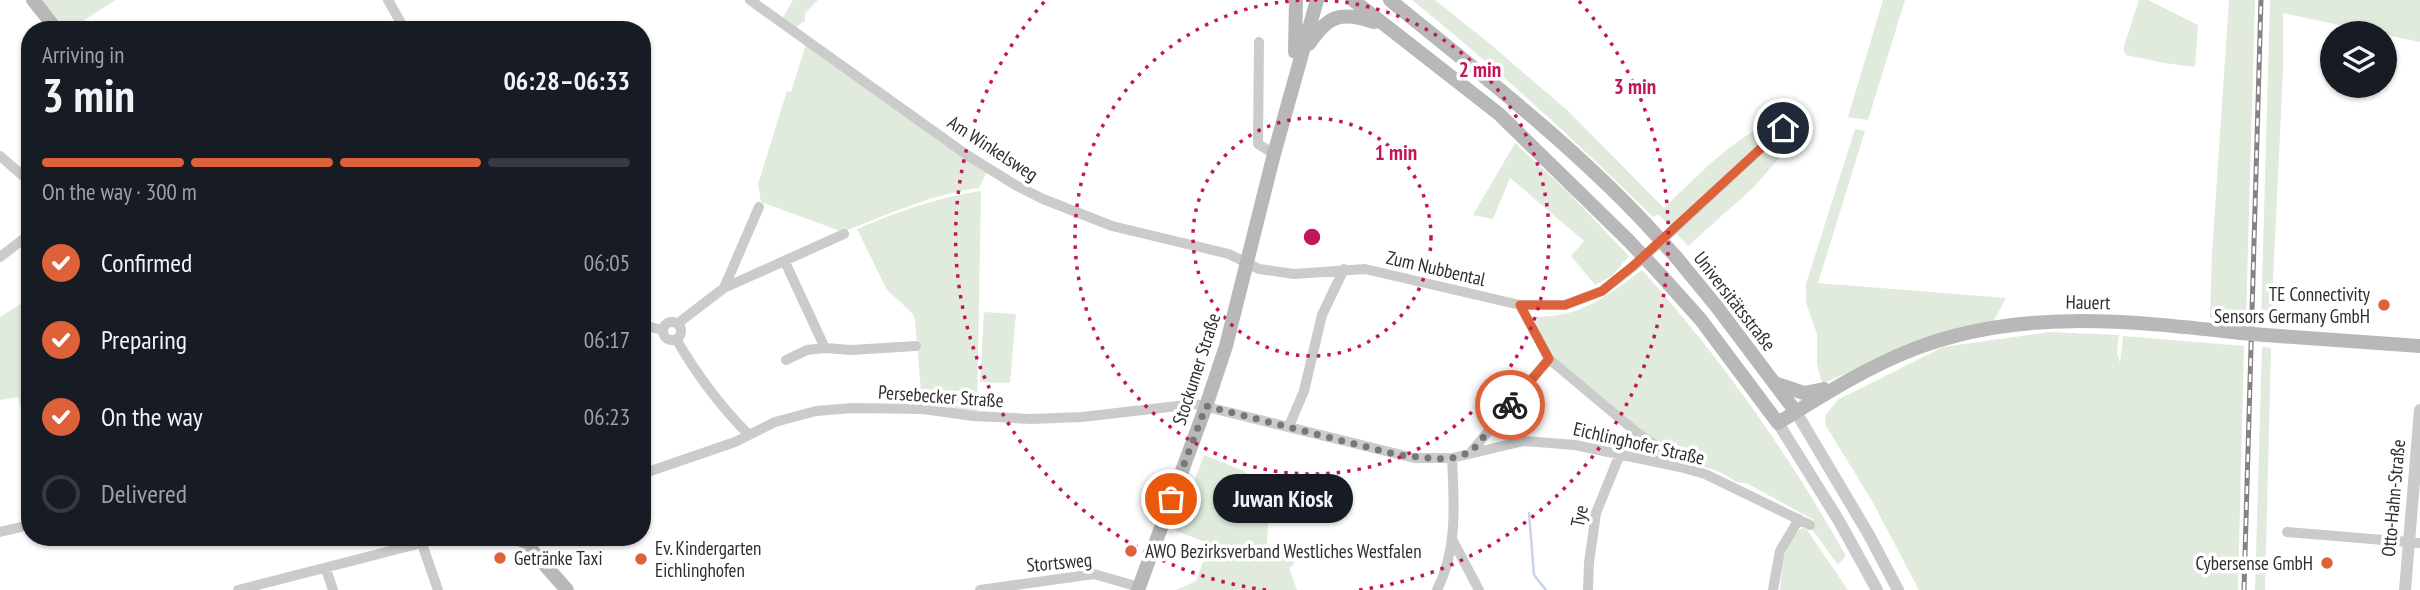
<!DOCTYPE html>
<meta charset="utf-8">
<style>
:root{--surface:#171b24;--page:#242831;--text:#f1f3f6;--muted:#9ea1a6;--line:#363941;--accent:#dd6239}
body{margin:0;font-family:"PT Sans Narrow",sans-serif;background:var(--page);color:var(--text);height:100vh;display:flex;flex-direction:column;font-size:26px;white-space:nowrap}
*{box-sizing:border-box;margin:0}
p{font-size:23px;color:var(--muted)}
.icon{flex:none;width:38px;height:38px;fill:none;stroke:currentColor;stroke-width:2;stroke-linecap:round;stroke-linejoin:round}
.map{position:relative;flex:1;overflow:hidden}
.details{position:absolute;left:21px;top:21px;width:630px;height:525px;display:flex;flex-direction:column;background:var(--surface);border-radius:28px;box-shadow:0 2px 5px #0004}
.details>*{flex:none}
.fabs{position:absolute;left:2320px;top:21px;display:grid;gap:14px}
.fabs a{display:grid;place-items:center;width:77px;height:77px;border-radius:50%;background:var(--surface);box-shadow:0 2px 5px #0004;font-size:35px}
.pin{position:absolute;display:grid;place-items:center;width:60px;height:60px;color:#fff;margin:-30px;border:4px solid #fff;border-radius:50%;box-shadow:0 2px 7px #0007}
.courier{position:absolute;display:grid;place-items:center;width:70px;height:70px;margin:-35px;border:5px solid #dd6239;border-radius:50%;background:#fff;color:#222;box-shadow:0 2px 9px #0007}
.bubble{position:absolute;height:49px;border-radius:24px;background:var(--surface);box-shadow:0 2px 5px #0004;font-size:23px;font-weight:600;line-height:49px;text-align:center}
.headline em{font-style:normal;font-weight:600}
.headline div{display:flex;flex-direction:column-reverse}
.headline{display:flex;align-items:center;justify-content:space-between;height:119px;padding:0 21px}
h1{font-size:46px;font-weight:600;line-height:52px}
.bar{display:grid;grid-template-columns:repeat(4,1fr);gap:10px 7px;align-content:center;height:84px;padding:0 21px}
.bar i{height:9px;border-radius:5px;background:var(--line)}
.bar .selected{background:var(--accent)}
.bar p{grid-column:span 4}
ol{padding:0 21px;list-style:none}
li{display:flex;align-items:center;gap:21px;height:77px}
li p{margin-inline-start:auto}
li .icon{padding:7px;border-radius:50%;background:var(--accent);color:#fff;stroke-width:4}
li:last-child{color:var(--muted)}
li i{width:38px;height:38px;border:4px solid var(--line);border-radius:50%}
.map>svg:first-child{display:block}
</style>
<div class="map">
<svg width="2420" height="590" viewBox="0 0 2420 590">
<rect width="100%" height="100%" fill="#fff"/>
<path fill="#e0ebdd" d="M41 0H116L68 30Z
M793 0H818L805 13V21L796 27 786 21 783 17Z
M1412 0H1435L1489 43 1568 111 1664 208C1700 174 1747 122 1798 114L1799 130 1790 146 1753 188 1688 246 1658 214 1653 217C1576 141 1497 68 1412 0Z
M1883 0H1905L1868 120 1848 117Z
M2139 0H2148L2198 25 2195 67 2164 63 2126 55 2123 49Z
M2229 0H2255L2246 320 2210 318 2212 253Z
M2270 0H2420V42L2283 13V71L2271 323 2261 322Z
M806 44 987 171 979 188C932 194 886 215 843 232L761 202 758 184 787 91 791 92Z
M1855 129 1865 131 1818 283 2006 298 1993 322 1911 344 1822 384 1817 364V334L1806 303V284Z
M1515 143 1569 193 1629 256 1612 276 1595 285 1571 256 1584 241 1510 178 1493 219 1473 215Z
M981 191 977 413 922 404 915 319 912 313 887 290 857 229C896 212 938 197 981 191Z
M1642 270C1721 358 1788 453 1846 556L1838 565 1811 528 1814 520 1746 483 1736 482C1714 463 1672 465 1656 444L1549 355 1535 326 1537 317C1584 316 1606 296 1642 270Z
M30 298V444L18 397 0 400V317Z
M984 312 1016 314 1010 383 980 382Z
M2050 332 2119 335 2117 353 2120 363 2123 336 2244 346 2238 590H1919L1872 501 1826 426 1825 415 1839 399 1943 347Z
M2262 347 2271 348 2265 590H2255Z
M1204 455 1242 470 1255 480 1269 517 1266 552 1282 553 1286 548H1289L1295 563 1289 568 1297 590H1176L1196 581 1208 548 1203 541 1176 531Z
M1803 528 1807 530 1848 590H1780C1782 571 1783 537 1803 528Z"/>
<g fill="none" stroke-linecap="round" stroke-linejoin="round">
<path stroke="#cad3ea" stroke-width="2.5" d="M1529 513 1534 575 1546 590"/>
<path stroke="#cbcbcb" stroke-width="10" d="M388 0 405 30
M750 0 967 155 1017 186 1043 199 1112 226 1229 254 1259 269 1294 274 1365 269 1520 305H1565L1602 291 1634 266 1783 128
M1259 42 1258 144 1274 154
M0 156 30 182
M0 257 30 234
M785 262 825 348
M724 288 759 207
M1520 305 1549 359 1635 431 1655 445V461
M663 331a9 9 0 1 1 18 0a9 9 0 1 1-18 0Z
M677 324 724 288 844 234
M642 325 663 330
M676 339C697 375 720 406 749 435
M786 360 807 350 825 348 851 350 916 346
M1289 426 1304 391 1322 315 1344 269
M1471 452 1549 359
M642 474 735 442 775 422 816 411 853 408 923 409 973 416 1031 419 1082 417 1195 404 1414 458H1452L1524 441 1575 445 1680 467 1705 474 1810 525
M0 532 30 525
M2287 532 2420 543
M1452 539 1479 590
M422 544 438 590
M326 569 333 590
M238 590 445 537
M980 590 1094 574 1139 587
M1437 590C1458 549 1454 502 1452 458
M1588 590 1589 563 1596 513 1620 454
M1773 590 1780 551 1799 519"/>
<path stroke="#cbcbcb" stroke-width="12" d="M1796 412 1869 535 1898 590
M1778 423 1839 521 1877 590
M2405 590 2420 410"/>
<path stroke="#b8b8b8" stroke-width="14" d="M33 0 57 30
M1353 0 1499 114 1628 240
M1390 0C1478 72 1568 141 1646 224
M1309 44C1328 15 1341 11 1374 22
M1295 52 1296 0
M1676 257 1717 307 1796 412
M1659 273 1701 320 1778 423C1822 396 1865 368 1914 349 2019 308 2131 321 2241 333
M2265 335 2420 346
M1777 384 1804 393 1824 389
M520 537 567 590
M1138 590 1206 406 1226 346 1274 154 1317 0"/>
<g stroke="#838383" stroke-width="5">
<path id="rail" d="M2244 590 2261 0"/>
</g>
<use href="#rail" stroke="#fff" stroke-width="2.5" stroke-dasharray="8" stroke-linecap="butt"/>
<path stroke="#b8b8b8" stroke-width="14" d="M1646 224 1676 257
M1628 240 1659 273
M2241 333 2265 335"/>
</g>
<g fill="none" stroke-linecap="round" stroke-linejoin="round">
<path stroke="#777" stroke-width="7" stroke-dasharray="0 12.6" d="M1171 499 1206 406 1398 455 1437 459 1452 458 1471 452 1510 405"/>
<path stroke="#dd6239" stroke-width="9" d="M1510 405 1549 359 1520 305H1565L1602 291 1634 265 1783 128"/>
</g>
<g fill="none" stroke="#c2185b" stroke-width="3.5" stroke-dasharray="3.5 7">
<circle cx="1312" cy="237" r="119"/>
<path d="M1314 0A237 237 0 1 1 1310 0"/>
<path d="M1266 590A356 356 0 0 1 1045 1M1579 1A356 356 0 0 1 1358 590"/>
</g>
<g fill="#dd6239" stroke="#fff" stroke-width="2.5">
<circle cx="2384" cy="305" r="7"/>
<circle cx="1131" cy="551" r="7"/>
<circle cx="500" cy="558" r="7"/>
<circle cx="641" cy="559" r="7"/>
<circle cx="2327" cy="563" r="7"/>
</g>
<g text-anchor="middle" stroke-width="7" stroke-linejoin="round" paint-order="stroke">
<g font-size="19" fill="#2e2e2e" stroke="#fff">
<text transform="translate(993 148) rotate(33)" y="7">Am Winkelsweg</text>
<text transform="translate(1436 268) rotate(13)" y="7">Zum Nubbental</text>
<text transform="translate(1735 301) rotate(52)" y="7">Universitätsstraße</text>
<text transform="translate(2088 302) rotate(1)" y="7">Hauert</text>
<text transform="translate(1196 369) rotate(-72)" y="7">Stockumer Straße</text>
<text transform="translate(941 396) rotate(4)" y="7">Persebecker Straße</text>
<text transform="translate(1639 443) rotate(13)" y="7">Eichlinghofer Straße</text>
<text transform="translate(2393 498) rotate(-85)" y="7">Otto-Hahn-Straße</text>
<text transform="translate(1579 516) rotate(-78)" y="7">Tye</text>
<text transform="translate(1059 562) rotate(-5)" y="7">Stortsweg</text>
</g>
<g font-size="19" fill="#2e2e2e" stroke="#fff" text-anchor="start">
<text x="2370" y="301" text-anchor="end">TE Connectivity<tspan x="2370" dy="22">Sensors Germany GmbH</tspan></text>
<text x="655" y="555">Ev. Kindergarten<tspan x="655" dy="22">Eichlinghofen</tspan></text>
<text x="1145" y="558">AWO Bezirksverband Westliches Westfalen</text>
<text x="514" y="565">Getränke Taxi</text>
<text x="2313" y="570" text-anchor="end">Cybersense GmbH</text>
</g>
</g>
<circle cx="1312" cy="237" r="10" fill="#c2185b" stroke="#fff" stroke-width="3.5"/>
<g font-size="21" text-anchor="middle" font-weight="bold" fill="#c2185b" stroke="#fff" stroke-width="7" stroke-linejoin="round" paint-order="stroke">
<text x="1480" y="77">2 min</text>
<text x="1635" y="94">3 min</text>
<text x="1396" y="160">1 min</text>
</g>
</svg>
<div class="fabs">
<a><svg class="icon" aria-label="layers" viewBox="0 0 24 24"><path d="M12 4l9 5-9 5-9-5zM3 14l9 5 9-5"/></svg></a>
</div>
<div class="pin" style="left:1171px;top:499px;background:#ea580c"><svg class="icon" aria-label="bag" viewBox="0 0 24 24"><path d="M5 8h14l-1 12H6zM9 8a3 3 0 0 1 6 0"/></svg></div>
<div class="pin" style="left:1783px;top:128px;background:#1f2937"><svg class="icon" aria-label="home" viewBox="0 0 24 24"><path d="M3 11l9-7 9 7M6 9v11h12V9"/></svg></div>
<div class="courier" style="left:1510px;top:405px"><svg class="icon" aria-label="bike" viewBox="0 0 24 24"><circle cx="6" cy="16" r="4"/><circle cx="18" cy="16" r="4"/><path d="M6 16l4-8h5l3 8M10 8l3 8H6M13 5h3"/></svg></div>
<div class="bubble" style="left:1213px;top:474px;width:140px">Juwan Kiosk</div>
<section class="details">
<div class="headline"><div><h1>3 min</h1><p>Arriving in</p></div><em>06:28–06:33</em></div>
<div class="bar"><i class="selected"></i><i class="selected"></i><i class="selected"></i><i></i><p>On the way · 300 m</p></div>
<ol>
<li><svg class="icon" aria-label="check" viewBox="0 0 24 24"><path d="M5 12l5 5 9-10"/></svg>Confirmed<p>06:05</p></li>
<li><svg class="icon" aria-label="check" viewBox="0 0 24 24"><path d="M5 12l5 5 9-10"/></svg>Preparing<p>06:17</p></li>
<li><svg class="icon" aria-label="check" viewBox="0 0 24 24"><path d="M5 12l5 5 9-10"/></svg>On the way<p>06:23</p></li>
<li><i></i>Delivered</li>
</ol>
</section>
</div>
